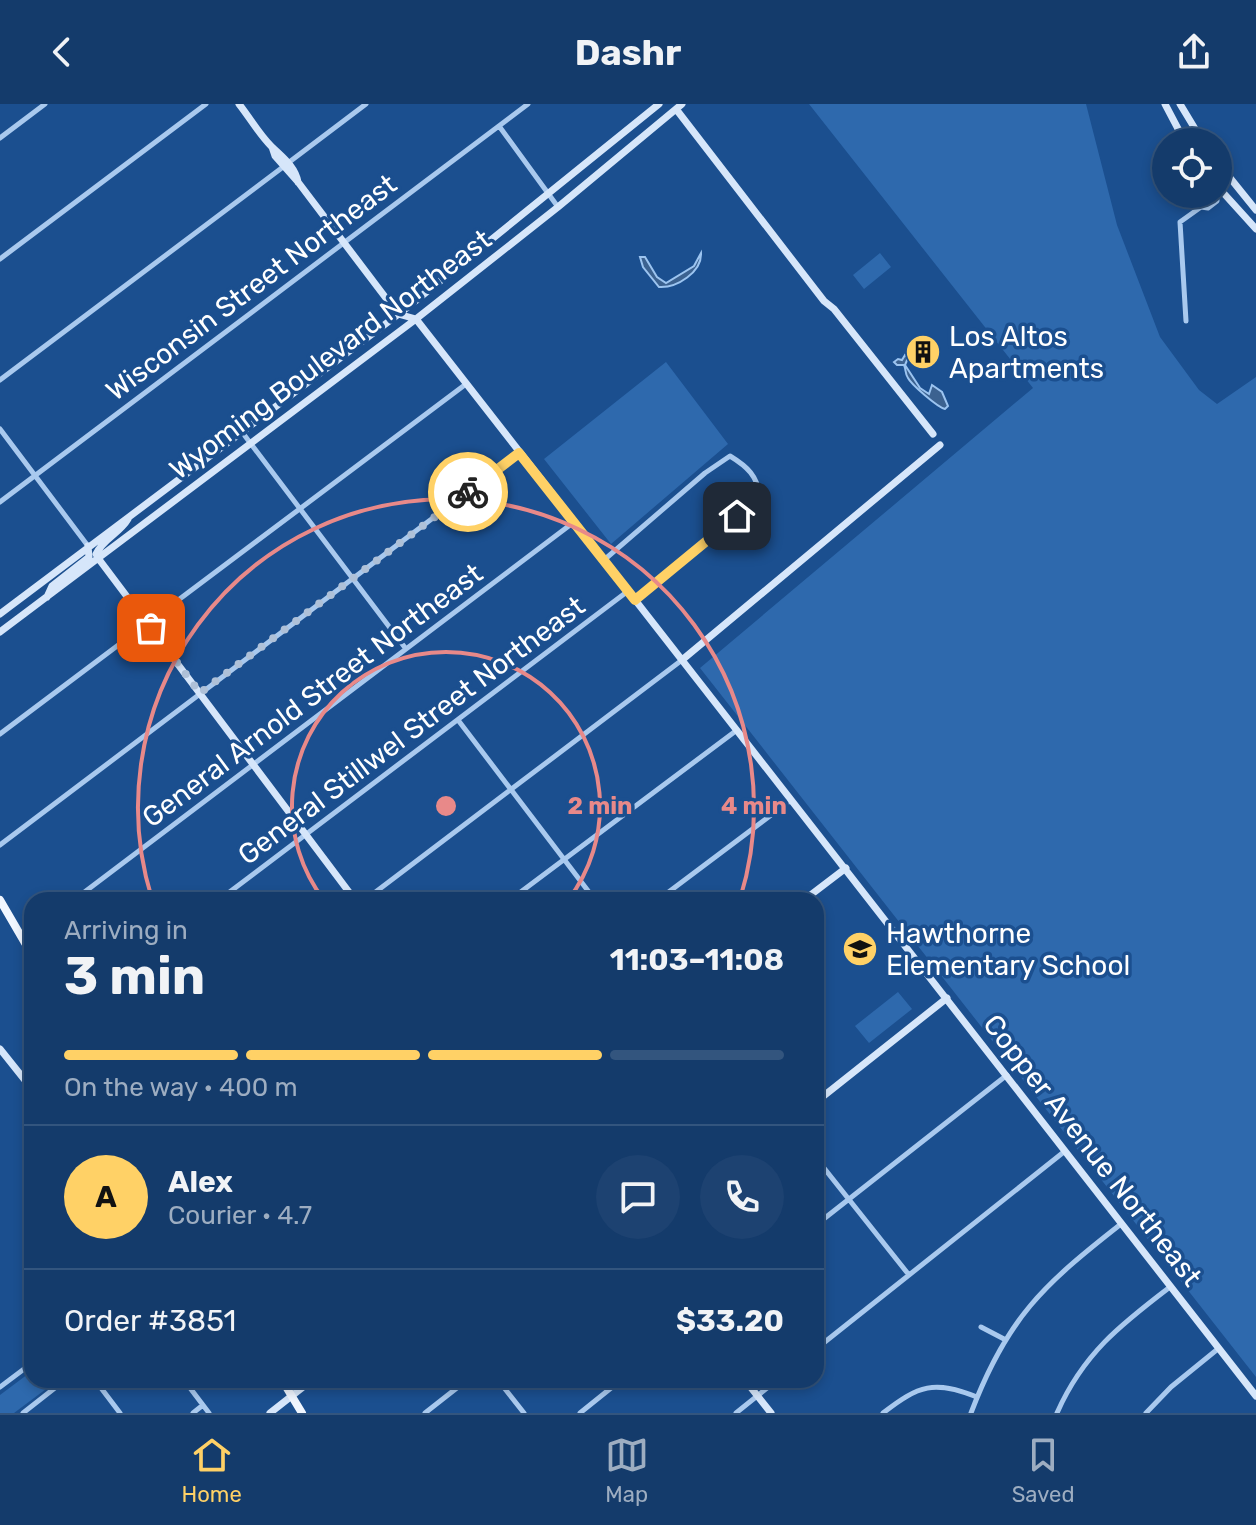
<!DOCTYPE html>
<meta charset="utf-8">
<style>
:root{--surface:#143b6b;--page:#1d4271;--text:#f1f3f6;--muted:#9dadc1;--line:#33557e;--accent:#ffd166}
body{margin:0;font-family:Rubik,sans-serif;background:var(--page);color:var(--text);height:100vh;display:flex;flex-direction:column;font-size:30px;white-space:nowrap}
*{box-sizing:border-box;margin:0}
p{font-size:26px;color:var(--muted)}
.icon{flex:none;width:44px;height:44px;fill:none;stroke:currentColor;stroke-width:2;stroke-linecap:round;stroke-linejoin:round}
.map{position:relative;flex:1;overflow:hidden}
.details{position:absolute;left:24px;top:788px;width:800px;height:496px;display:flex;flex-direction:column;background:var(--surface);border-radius:24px;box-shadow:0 4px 12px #0003,0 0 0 2px var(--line)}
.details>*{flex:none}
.fabs{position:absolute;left:1152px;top:24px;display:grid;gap:16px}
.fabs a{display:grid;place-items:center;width:80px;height:80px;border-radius:50%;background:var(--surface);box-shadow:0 4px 12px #0003,0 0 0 2px var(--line);font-size:40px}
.pin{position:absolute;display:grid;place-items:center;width:68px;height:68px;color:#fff;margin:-34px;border-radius:16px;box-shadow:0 4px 12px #0006}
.courier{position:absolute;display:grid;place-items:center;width:80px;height:80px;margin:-40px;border:6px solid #ffd166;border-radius:50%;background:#fff;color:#222;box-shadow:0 2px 10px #0007}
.headline em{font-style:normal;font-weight:700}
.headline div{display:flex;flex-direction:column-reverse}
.headline{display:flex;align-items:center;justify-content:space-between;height:136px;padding:0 40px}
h1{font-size:52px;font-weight:700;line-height:60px}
.bar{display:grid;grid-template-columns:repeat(4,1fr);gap:12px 8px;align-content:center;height:96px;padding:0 40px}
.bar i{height:10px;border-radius:6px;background:var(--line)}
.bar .current{background:var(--accent)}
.bar p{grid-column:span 4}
.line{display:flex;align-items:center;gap:20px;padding:0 40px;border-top:2px solid var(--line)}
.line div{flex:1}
.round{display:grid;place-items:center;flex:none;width:84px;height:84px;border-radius:42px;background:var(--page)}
header{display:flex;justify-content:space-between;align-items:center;height:104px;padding:0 40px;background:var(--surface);font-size:36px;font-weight:700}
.dock{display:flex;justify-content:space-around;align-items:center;height:112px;border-top:2px solid var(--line);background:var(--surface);font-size:22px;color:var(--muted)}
.dock a{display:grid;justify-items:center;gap:4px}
.dock .current{color:var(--accent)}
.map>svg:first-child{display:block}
</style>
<header><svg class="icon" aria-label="back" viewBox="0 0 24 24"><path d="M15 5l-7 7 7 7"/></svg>Dashr<svg class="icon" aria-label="share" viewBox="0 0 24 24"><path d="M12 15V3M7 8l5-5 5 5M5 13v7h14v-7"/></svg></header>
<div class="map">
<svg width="1256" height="1309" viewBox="0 0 1256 1309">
<rect width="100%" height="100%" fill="#1b4f8f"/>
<path fill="#2e69ad" d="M809 0H1086L1117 121 1160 233 1199 286 1217 300 1256 273V1273L700 564 1033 284Z
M880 149 891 163 864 185 853 171Z
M666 258 728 340 611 440 544 355Z
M898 888 912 905 869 939 855 922Z
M32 1267V1276H58L14 1309H0V1291Z"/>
<path fill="#3c6290" stroke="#9cc4f0" stroke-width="2" d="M701 149C702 168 677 184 659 183L643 163 640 153H645L657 173 666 179 694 162Z
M905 251 908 254 905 261 920 284 929 290 932 281 942 288 948 302 945 305C937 303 911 280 908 274 905 270 906 265 904 261H897L894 258 898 255 902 256Z"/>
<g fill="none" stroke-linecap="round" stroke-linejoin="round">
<path stroke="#a9c9ee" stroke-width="5" d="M499 22 558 103
M0 34 45 0
M288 59 366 0
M1201 103V95L1207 90
M0 155 206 0
M1186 217 1180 118 1201 103 1208 104 1217 97V90
M0 276 283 63
M0 325 88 442
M242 328 406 545
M0 398 528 0
M604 456 705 369 730 352C748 363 757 372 760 392L635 496
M458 616 595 796
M0 630 466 280
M0 741 519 349
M74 796 574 418
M219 796 628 487
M365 796 682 556
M510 796 737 626
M658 796 791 696
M23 834 32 828
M816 1054 909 1171
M816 1121 1007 971
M981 1223 1004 1235
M816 1245 1065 1047
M95 1276 120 1309
M184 1276 209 1309
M498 1276 524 1309
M0 1283 32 1259
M23 1309 65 1276
M193 1309 203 1301
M425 1309 467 1276
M580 1309 621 1276
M736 1309 777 1276
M883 1309C919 1281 934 1276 977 1293
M971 1309C1007 1214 1043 1181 1121 1120
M1057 1309C1083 1250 1120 1221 1170 1183
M1146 1309 1171 1283 1219 1244"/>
<path stroke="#d6e6fa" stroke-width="7" d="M239 0C250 14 259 30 271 42 282 53 295 62 298 78
M1165 0 1185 38
M1180 0 1203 38
M676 5 824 197 834 205 933 330
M272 43 275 52 298 78 398 210 416 215 1256 1292
M1218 59 1256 106
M1218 83 1256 125
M128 415C120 429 103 435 96 450L98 454 355 796
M47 493 52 482 89 453 88 442
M0 510 408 203 659 0
M0 528 416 215 558 103 682 0
M682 556 940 341
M804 796 846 764
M0 945 32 985
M816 998 947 894
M745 1276 771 1309
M270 1309 312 1276"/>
<path stroke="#f0f6ff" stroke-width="8" d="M0 796 32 851
M282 1276 302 1309"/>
</g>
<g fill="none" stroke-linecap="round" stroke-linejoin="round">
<path stroke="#afc1d8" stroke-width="8" stroke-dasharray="0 14.4" d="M151 524 200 589 468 388"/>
<path stroke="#ffd166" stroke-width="10" d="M468 388 519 349 635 496 737 412"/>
</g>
<g fill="none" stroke="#e88989" stroke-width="4">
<path d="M324 796A154 154 0 1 1 568 796"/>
<path d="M152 795A308 308 0 1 1 740 795"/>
</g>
<defs>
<g id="building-disc" transform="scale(1.8)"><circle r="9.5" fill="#ffd166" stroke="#1b4f8f"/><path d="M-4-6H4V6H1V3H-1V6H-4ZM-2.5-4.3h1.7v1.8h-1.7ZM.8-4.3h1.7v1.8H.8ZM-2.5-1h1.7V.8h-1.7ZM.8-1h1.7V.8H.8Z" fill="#111"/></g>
<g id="school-disc" transform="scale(1.8)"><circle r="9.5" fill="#ffd166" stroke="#1b4f8f"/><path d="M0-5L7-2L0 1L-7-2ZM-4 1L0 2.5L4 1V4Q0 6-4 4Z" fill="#111"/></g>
</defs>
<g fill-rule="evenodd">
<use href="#building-disc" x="923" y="248"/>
<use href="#school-disc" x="860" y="845"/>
</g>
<g text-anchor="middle" stroke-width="7" stroke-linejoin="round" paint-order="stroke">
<g font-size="28" fill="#fff" stroke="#1b4f8f">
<text transform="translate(251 183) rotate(-37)" y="10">Wisconsin Street Northeast</text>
<text transform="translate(330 250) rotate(-37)" y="10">Wyoming Boulevard Northeast</text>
<text transform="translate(312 591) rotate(-37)" y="10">General Arnold Street Northeast</text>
<text transform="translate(411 626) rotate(-37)" y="10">General Stillwel Street Northeast</text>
<text transform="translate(1093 1046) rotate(52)" y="10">Copper Avenue Northeast</text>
</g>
<g font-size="28" fill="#fff" stroke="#1b4f8f" text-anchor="start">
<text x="949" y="242">Los Altos<tspan x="949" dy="32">Apartments</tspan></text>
<text x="886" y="839">Hawthorne<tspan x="886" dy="32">Elementary School</tspan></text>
</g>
</g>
<circle cx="446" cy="702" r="12" fill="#e88989" stroke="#1b4f8f" stroke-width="4"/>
<g font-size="24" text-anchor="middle" font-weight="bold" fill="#e88989" stroke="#1b4f8f" stroke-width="7" stroke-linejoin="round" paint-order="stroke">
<text x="600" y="710">2 min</text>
<text x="754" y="710">4 min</text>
</g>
</svg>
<div class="fabs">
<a><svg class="icon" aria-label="locate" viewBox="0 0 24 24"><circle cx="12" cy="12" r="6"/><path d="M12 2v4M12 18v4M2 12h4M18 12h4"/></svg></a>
</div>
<div class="pin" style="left:151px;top:524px;background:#ea580c"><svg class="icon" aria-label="bag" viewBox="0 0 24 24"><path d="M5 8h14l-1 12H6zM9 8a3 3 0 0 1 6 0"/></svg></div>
<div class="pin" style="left:737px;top:412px;background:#1f2937"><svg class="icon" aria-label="home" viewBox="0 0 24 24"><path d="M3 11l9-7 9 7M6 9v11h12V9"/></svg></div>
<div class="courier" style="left:468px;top:388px"><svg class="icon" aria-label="bike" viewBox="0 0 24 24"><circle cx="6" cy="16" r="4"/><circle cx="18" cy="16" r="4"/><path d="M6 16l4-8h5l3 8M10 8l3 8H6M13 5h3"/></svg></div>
<section class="details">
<div class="headline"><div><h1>3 min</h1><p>Arriving in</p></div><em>11:03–11:08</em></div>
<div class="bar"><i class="current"></i><i class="current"></i><i class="current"></i><i></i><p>On the way · 400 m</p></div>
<div class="line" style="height:144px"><b class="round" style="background:var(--accent);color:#111">A</b><div><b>Alex</b><p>Courier · 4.7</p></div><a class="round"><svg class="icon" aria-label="chat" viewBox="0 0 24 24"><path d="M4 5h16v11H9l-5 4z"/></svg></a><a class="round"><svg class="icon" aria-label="phone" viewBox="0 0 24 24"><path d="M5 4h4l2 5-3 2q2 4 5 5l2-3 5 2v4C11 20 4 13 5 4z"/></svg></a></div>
<div class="line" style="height:104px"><div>Order #3851</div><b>$33.20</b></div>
</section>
</div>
<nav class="dock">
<a class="current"><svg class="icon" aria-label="home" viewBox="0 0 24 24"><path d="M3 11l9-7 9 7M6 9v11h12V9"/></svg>Home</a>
<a><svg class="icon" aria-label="map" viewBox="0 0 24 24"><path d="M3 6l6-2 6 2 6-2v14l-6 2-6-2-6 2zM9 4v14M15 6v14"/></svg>Map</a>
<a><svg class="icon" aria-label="saved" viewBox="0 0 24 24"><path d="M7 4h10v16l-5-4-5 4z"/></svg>Saved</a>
</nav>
